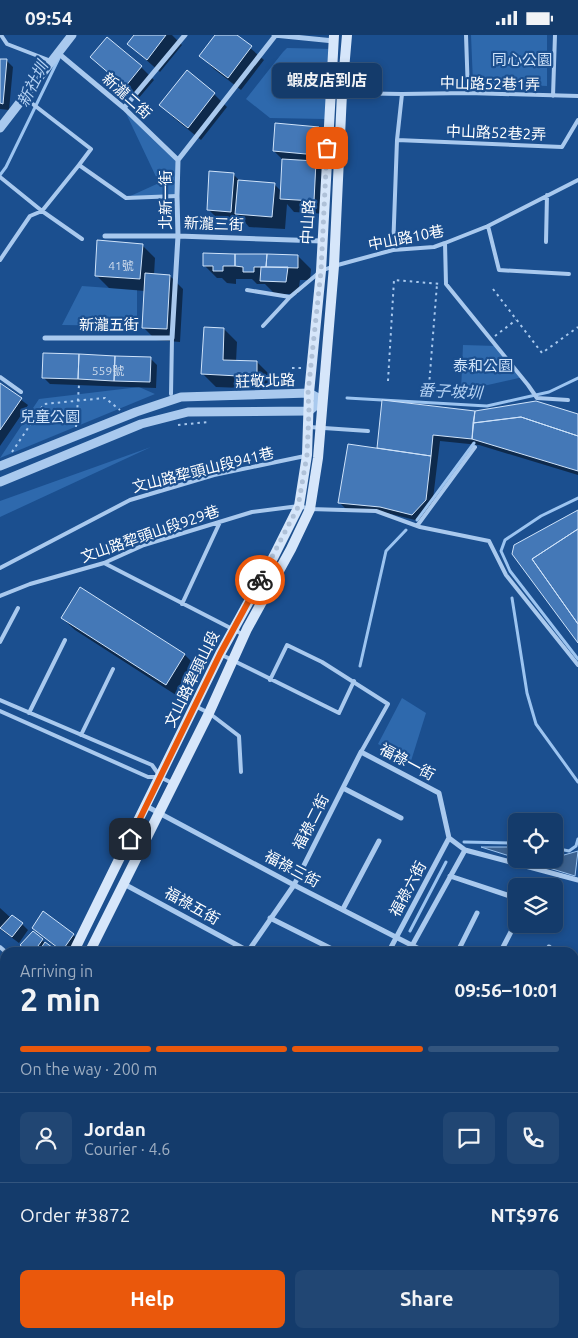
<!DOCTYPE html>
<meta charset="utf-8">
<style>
:root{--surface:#143b6b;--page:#214673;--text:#f1f3f6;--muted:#9dadc1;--line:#33557e;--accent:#ea580c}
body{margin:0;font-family:Ubuntu,"Noto Sans TC",sans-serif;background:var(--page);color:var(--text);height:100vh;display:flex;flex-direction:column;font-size:19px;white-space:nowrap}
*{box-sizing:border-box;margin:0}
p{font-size:16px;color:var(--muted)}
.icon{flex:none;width:28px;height:28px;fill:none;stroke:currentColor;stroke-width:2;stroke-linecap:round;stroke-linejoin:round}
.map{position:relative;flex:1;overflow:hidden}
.details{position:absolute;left:0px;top:912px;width:579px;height:391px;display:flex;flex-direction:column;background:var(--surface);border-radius:15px 15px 0 0;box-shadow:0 2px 8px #0003,0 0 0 1px var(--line)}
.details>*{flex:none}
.tools{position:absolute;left:508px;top:778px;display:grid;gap:10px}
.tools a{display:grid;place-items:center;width:55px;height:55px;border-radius:8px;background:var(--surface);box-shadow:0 2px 8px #0003,0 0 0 1px var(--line);font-size:25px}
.pin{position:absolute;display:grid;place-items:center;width:42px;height:42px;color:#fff;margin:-21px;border-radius:10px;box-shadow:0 2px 8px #0006}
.courier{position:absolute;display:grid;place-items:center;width:50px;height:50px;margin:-25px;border:4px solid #ea580c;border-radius:50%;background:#fff;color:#222;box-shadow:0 1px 6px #0007}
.bubble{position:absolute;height:35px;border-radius:8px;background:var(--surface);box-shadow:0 2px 8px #0003,0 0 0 1px var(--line);font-size:16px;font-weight:700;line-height:35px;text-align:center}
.summary em{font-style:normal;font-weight:700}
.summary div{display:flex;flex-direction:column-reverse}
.summary{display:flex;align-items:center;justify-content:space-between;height:85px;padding:0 20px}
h1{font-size:32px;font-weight:700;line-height:38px}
.bar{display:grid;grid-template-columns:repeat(4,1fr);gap:8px 5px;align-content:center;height:60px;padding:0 20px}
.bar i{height:6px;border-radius:4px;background:var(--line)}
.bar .on{background:var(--accent)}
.bar p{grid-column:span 4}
.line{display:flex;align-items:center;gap:12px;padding:0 20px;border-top:1px solid var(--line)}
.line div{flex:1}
.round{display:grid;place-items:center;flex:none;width:52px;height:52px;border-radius:8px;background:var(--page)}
.cta{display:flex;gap:10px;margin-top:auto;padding:10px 20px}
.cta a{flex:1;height:58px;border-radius:8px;background:var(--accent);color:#fff;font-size:20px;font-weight:700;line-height:58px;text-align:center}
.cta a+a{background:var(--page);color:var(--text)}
.status{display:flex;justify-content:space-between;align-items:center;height:35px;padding:0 25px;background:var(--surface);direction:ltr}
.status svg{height:14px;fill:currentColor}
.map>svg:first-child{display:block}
</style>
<div class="status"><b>09:54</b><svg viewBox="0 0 49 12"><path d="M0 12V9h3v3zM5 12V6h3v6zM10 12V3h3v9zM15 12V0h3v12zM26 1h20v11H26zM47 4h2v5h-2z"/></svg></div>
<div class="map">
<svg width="578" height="1303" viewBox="0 0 578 1303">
<rect width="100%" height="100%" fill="#1b4f8f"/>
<path fill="#2e69ad" d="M471 0H547V51L473 48Z
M287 13 333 14 325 84 270 83 246 64 283 17Z
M124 74 178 125 177 161 126 163 159 148Z
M82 251 137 255V291L62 290Z
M463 310 497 311 523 342 461 356Z
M139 352 155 359 0 423 39 364Z
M151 412 0 482V466Z
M402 663 426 678 411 726 378 709Z"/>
<path fill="#3c6290" stroke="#9cc4f0" d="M481 812H516V823Z
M578 816 575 841 520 824H554V818L564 820Z"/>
<path fill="#0007" d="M135 0H172L182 10 160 37 128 9Z
M217 0H235L264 25 241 55 214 34 201 21Z
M91 22 141 32 154 45 138 64Z
M0 25 7 26 13 32 9 75 0 74Z
M187 37 214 59 227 72 201 105 174 83 161 70Z
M318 93 331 106 329 132 320 131 329 140 327 179 294 177 287 169 285 194 249 192 244 186 243 189 221 187 208 174 233 139 240 146 274 149 282 157 283 125 274 116Z
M142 210 155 223 154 240 170 241 183 254 180 307 156 305 143 292 145 256 109 253 96 240Z
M298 221 311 234 310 245H300L298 259H275L265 249H257L252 244H236V249L227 248 222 243H217L204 230Z
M224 294 237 307 236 327H257L270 340 269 354 216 352 203 339Z
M150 323 157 330 156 353 50 349 43 342Z
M0 349 28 370 0 411Z
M383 367 475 377 578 380V440L479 410 440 406 432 472 419 486 387 478 346 474 340 468 378 415Z
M80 554 185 620 198 633 179 662 75 595 62 583Z
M0 873 11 883 22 889 28 895 19 908 0 894Z
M37 897 73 900 78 904 68 918H64Z
M33 898 49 911 58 918H30Z
M0 921 5 926 0 933Z
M0 945 5 949V980L0 977Z
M0 1001 5 1005V1018L0 1024Z"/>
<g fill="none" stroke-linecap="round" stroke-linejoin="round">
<path stroke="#9cc4f0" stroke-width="3" d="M0 140 6 132 59 23
M347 363 487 371 549 357 578 343
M578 463 541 481 505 505 501 516 510 536 578 624
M417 485 474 408
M512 563 527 658 536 689 578 747
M360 631 386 516 406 495
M464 807 516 808
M554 813 569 816 576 811 578 804
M410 896 446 827
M0 1252 5 1247
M76 1303 78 1299"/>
</g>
<path fill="#4478b7" stroke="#cfe3fa" d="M134 0H166L147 25 127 9Z
M215 0H237L252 11 228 43 199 21Z
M107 2 142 31 125 52 90 22Z
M0 24H7L3 69 0 68Z
M187 35 215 58 188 93 159 70Z
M275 88 319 92 317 120 273 116Z
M282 124 316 126 314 166 280 164Z
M209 136 234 138 231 177 207 175Z
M238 145 275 148 272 182 235 179Z
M97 205 143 209 140 244 95 241Z
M203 218 235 219V231H223V236H213V231H203Z
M235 219H267L266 232H254V237H243V232L235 231Z
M267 219 298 220V233L266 232Z
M261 232H288L286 247 260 246Z
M145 238 170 240 167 294 142 293Z
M204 292 224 293 223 325 257 326V342L201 339Z
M43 318 79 319 78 344 42 343Z
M79 319 115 321 114 346 78 344Z
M115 321 151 322 150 347 114 346Z
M0 348 22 363 0 395Z
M382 365 475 376 472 404 433 400 431 421 377 413Z
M536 366 578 379V401L521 382 473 388 475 376Z
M521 382 578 401V436L472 404 473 388Z
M348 409 431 421 426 465 412 480 380 472 338 468Z
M578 475V494L532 524 578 589V608L512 519 514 510Z
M578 494V589L532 524Z
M80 552 185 619 166 650 61 583Z
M43 876 74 899 62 916 32 893Z
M12 880 23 888 12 902 0 893Z
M33 896 43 904 33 918H30L20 910Z
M45 907 60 918H42L39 916Z
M5 929V943L0 940V935Z
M3 946 5 947V960L0 966V950Z
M4 966 5 967V980L0 976V971Z
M0 1000 5 1003V1008L0 1015Z"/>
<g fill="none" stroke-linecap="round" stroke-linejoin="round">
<path stroke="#a9c9ee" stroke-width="2" stroke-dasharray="2.5 4" stroke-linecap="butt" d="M493 254 542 318 578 292
M495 301 516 285
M292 333H302
M388 346 394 245 441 249
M429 351 437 249
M178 390 208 387
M76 392 79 350
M12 417 44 369 105 363 120 375"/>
<path stroke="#a9c9ee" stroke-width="4" d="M1 0 7 9 51 26
M466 0 468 58
M342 58 402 59 397 105 393 215
M402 59 468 58 578 61
M553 61 555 0
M25 63 91 114 79 130 126 163 177 161
M397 105 562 112 578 85
M0 142 42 176 82 204
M488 191 499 235 569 239
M546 207 547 160
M445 208 446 249 528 350 537 363 568 365
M0 225 30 181 42 176 79 130
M247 255 290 262 321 236 334 231 393 215 434 212 445 208 488 191 578 145
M263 291 290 262
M0 342 21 357
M171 359 172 303
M309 392 368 396
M417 491 475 412
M104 528 244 600
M0 533 130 465 214 440 305 421
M0 561 30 549 104 528 144 510 252 477 299 471 310 474 376 476 420 492 489 506 506 540 578 630
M182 569 220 487
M0 607 18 573
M220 619 339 678 354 646
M270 645 287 610 322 627 388 669 361 717
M0 665 152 730 159 740
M195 671 209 678 239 701 241 737
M0 676 148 742H160L172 748
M29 678 65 605
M81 700 113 634
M0 912 7 918
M390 1303 391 1299"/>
<path stroke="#a9c9ee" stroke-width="5" d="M274 0 334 6
M58 18 124 73 178 125
M124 73 185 0
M105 201H178L322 206
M45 303H172L178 201 177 161 178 125 275 1
M343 753 401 783
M146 771 294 850 427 918
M450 841 516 863
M124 849 248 916
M343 874 379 806
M270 883 330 913
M247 918 294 850 361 717 439 758 449 803 465 815 578 845
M388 918 449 803
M408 918 465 815
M457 918 477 878
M500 918 514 891
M546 918 549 912
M574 968 578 955
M574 981 578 982
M0 992 5 995
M574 1041 578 1042
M576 1108 578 1109
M574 1150H578
M574 1244 578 1245
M0 1266 5 1261
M240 1299 245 1301 244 1303
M64 1303 66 1299
M88 1303 90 1299"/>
<path stroke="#a9c9ee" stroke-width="9" d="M0 93 72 0
M0 431 136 377 181 362 309 358 322 365 309 376 188 377 141 389 0 447"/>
<path stroke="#d6e6fa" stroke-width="10" d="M73 918 220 619 274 521 299 471 307 420 309 358 321 236 334 0
M89 918 209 678 247 594 291 514 310 474 318 423 334 231 342 58 347 0
M0 1059 5 1050
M0 1090 5 1081"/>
</g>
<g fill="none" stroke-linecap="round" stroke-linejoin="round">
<path stroke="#afc1d8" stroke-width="5" stroke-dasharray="0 9" d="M260 545 298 472 307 420 309 376 308 358 321 236 327 113"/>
<path stroke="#ea580c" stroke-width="6" d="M130 804 220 619 260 545"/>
</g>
<g text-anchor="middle" stroke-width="4.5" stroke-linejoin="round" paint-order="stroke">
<g font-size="12" fill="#d0dded">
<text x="121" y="235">41號</text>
<text x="108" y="340">559號</text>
</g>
<g font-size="15" fill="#cfe3fa" stroke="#1b4f8f">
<text x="522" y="30">同心公園</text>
<text x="483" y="336">泰和公園</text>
<text x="50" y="387">兒童公園</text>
</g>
<g font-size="15" fill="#fff" stroke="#1b4f8f">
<text transform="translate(490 49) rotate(1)" y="5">中山路52巷1弄</text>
<text transform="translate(127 61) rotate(42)" y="5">新瀧二街</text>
<text transform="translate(496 98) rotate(2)" y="5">中山路52巷2弄</text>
<text transform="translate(166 165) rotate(-90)" y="5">北新一街</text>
<text transform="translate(308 187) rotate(-87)" y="5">中山路</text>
<text transform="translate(214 189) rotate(2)" y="5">新瀧三街</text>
<text transform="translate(406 203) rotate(-11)" y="5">中山路10巷</text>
<text x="109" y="295">新瀧五街</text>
<text transform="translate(265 346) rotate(-2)" y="5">莊敬北路</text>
<text transform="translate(203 435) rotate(-14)" y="5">文山路犂頭山段941巷</text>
<text transform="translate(150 499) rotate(-19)" y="5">文山路犂頭山段929巷</text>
<text transform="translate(192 644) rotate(-64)" y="5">文山路犂頭山段</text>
<text transform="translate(407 727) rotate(28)" y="5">福祿一街</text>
<text transform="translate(311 787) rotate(-63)" y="5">福祿二街</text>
<text transform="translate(292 834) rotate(28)" y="5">福祿三街</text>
<text transform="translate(408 854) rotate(-62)" y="5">福祿六街</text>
<text transform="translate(192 871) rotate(29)" y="5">福祿五街</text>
</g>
<g font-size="16" font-style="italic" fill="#b5d3f5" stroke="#1b4f8f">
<text transform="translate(32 49) rotate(-63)" y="6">新社圳</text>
<text transform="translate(450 356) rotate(3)" y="6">番子坡圳</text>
</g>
</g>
</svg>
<div class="tools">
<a><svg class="icon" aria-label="locate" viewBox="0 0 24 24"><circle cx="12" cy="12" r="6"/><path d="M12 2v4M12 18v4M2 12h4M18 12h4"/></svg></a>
<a><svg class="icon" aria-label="layers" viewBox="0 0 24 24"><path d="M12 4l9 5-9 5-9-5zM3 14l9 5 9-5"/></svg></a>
</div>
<div class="pin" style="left:327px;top:113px;background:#ea580c"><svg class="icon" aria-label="bag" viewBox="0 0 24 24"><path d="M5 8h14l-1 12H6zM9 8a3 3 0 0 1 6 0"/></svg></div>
<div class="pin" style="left:130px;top:804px;background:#1f2937"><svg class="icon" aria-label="home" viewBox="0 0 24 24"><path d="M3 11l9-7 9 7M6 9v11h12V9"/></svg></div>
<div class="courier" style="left:260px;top:545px"><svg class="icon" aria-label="bike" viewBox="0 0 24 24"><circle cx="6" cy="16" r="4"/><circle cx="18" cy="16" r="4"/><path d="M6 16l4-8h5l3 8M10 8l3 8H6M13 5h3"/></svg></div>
<div class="bubble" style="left:272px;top:28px;width:110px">蝦皮店到店</div>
<section class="details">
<div class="summary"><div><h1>2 min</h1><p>Arriving in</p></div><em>09:56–10:01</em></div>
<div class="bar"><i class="on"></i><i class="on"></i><i class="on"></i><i></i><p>On the way · 200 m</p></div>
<div class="line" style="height:90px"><a class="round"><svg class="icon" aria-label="person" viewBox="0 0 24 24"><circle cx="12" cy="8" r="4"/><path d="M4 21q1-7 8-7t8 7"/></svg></a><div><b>Jordan</b><p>Courier · 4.6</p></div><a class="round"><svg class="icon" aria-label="chat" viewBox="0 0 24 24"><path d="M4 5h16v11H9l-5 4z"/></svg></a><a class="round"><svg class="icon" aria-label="phone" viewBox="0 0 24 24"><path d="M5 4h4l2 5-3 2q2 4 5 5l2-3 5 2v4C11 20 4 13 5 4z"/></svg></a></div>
<div class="line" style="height:65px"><div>Order #3872</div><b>NT$976</b></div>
<div class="cta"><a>Help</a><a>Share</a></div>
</section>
</div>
